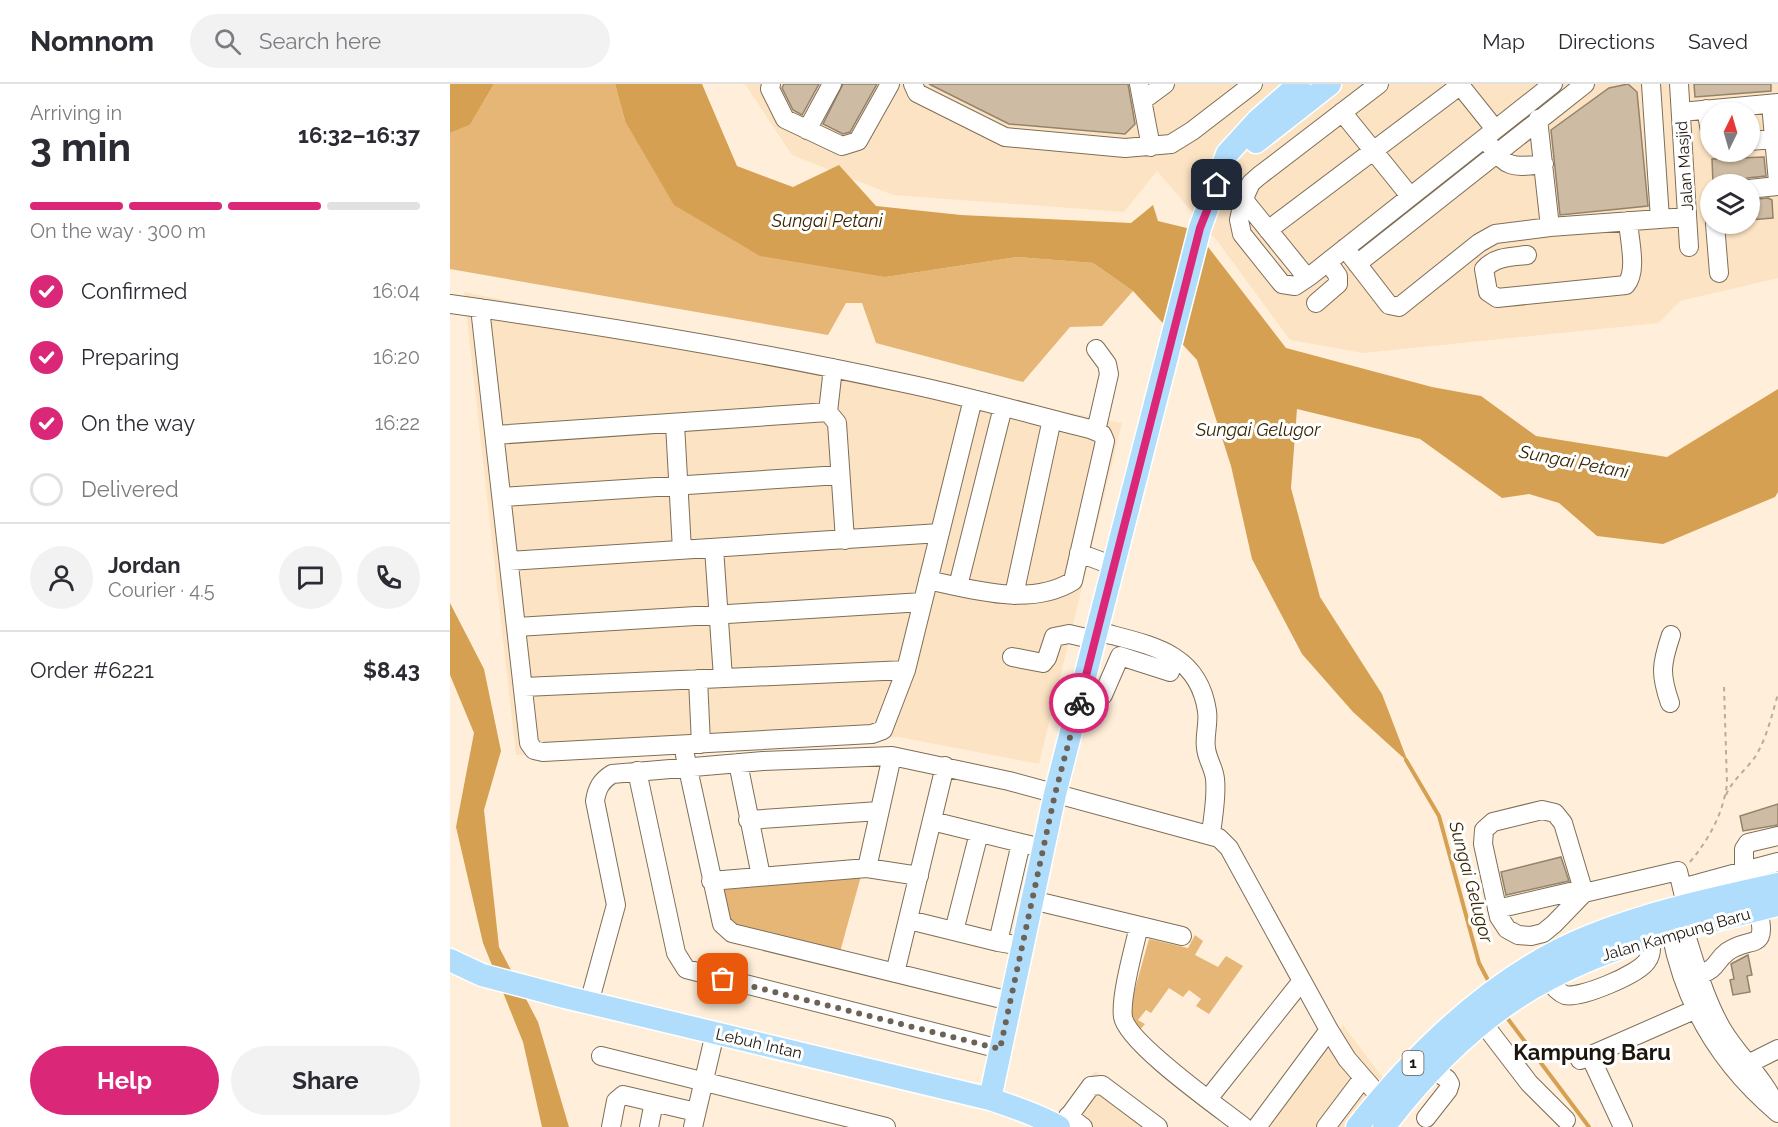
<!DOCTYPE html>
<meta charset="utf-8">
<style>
:root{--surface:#fff;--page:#f2f2f3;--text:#2b2b33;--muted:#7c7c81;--line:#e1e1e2;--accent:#db2777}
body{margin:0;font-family:Raleway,sans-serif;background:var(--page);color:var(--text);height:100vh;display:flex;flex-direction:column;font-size:22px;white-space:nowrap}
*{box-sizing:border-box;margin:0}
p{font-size:20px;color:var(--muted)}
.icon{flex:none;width:33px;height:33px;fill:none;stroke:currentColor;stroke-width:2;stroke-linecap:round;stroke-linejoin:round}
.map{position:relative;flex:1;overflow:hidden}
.details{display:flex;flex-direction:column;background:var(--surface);width:450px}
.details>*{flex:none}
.needle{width:39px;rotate:5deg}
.buttons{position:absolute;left:1250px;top:18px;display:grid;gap:12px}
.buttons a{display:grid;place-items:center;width:60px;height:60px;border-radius:50%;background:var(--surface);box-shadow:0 2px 4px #0004;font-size:30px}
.pin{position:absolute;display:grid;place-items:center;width:51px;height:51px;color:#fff;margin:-26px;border-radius:12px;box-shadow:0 3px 9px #0006}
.courier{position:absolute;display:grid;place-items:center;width:60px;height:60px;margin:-30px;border:4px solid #db2777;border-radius:50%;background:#fff;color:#222;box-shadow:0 2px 8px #0007}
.head em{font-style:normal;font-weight:700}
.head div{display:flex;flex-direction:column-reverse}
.head{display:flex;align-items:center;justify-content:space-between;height:102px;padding:0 30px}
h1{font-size:39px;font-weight:700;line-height:45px}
.bar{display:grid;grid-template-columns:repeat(4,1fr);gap:9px 6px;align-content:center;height:72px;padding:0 30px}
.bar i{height:8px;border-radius:4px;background:var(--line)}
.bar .on{background:var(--accent)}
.bar p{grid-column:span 4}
.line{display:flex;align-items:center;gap:15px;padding:0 30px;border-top:2px solid var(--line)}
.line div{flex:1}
.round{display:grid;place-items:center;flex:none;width:63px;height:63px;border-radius:32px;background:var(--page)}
ol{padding:0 30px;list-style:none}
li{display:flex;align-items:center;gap:18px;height:66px}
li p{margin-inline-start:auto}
li .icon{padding:6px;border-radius:50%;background:var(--accent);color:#fff;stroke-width:4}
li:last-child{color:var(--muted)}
li i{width:33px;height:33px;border:3px solid var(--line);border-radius:50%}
.cta{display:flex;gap:12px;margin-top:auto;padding:12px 30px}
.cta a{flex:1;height:69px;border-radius:36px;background:var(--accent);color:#fff;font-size:24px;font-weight:700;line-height:69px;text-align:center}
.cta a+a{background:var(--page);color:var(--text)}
header{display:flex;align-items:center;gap:36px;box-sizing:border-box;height:84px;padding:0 30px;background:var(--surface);border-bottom:2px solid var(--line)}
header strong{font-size:28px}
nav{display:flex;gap:33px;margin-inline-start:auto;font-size:21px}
.search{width:420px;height:54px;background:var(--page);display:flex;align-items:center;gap:15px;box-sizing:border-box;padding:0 21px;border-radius:33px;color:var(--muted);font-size:22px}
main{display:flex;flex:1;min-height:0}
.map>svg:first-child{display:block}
</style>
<header>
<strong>Nomnom</strong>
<div class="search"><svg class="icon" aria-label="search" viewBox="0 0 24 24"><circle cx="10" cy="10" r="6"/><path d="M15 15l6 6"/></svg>Search here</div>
<nav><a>Map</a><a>Directions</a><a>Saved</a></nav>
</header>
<main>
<section class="details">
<div class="head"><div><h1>3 min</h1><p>Arriving in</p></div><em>16:32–16:37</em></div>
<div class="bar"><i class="on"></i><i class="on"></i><i class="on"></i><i></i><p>On the way · 300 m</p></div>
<ol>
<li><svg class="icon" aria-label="check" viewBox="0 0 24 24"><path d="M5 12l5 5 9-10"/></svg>Confirmed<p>16:04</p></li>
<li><svg class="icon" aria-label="check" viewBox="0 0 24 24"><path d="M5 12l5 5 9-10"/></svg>Preparing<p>16:20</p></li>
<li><svg class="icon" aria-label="check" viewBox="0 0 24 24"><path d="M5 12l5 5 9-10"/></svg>On the way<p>16:22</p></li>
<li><i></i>Delivered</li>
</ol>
<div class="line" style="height:108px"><a class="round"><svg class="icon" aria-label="person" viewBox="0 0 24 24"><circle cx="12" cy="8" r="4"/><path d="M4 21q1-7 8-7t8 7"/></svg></a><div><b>Jordan</b><p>Courier · 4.5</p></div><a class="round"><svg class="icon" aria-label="chat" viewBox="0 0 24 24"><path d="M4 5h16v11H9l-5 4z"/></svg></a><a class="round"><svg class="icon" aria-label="phone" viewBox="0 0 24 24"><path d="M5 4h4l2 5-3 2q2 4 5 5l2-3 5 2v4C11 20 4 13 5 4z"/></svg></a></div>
<div class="line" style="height:78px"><div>Order #6221</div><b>$8.43</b></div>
<div class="cta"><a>Help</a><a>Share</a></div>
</section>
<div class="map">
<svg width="1328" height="1043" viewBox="0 0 1328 1043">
<rect width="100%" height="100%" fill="#ffefda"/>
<path fill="#fce3c3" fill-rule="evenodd" d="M295 0H1328V194L1230 217 1209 239 913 269 840 256 768 158 707 87 674 128 443 111 342 71ZM1260 28H1299V68H1260ZM1260 100H1299V140H1260Z
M14 208 672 339 589 680 449 653 66 671Z
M893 941 933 994 894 1043H812Z
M645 987 717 1043H626L609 1030Z"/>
<path fill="#e5b676" d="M44 0H165L175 37 436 193 567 173 643 179 683 207 652 242 620 243 573 298 426 259 412 219H396L378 251 0 185V49L20 41Z
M411 792 390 868 281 842 270 806Z
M745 851 753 857 745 871 768 883 776 872 793 882 759 930 746 922 751 915 739 906 733 913 719 904 701 929 696 926 688 936 695 940 687 949 678 930 699 855 738 864Z"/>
<path fill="#d6a053" d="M0 0H44L20 41 0 49Z
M165 0H252L287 82 343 103 389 81 426 122 511 131 681 139 703 121 708 137 745 146 836 264 982 303 1031 312 1086 352 1217 373 1328 305V408L1325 413 1213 460 1147 452 1109 419 1079 410 1052 414 970 355 847 325 841 404 870 513 932 610 958 678 903 628 852 570 802 475 781 382 747 276 683 207 643 179 567 173 436 193 310 172 224 121 175 37Z
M0 519 34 585 51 667 34 726 49 863 88 938 119 1043H92L73 958 33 859 6 743 24 649 0 591Z"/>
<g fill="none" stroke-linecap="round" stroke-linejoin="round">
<path stroke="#d6a053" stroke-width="4" d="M956 676 989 732 1029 879 1040 900
M1055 931 1139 1043"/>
</g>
<path fill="#cebba3" stroke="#94826a" stroke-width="1.5" d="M334 0H369L352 31 343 26 332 4Z
M393 0H427L400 48 393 50 373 40Z
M479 0H678L685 40 675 50 559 40Z
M1178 0 1187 8 1198 122 1110 131 1101 46 1159 4Z
M1244 0H1321V7L1245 13Z
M1314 73 1316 92 1297 94 1289 100H1263L1262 75Z
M1318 114 1322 116 1323 134 1299 136V116Z
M1328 720V741L1293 747 1290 732Z
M1111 773 1119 797 1056 811 1051 788Z
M1298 871 1302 891 1297 892 1300 908 1283 911 1280 896 1284 895 1281 880Z"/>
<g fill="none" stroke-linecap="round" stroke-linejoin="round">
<g stroke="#7f6e57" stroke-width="20">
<path id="minor" d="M321 0 320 5 335 35 392 62 408 57 440 0
M463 0 467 9 555 53 675 64 721 60 742 47 803 0
M689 0 701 63
M929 0 809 92 801 99 794 114 798 121 854 190 860 192 1103 0
M1009 0 1045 45
M1201 0 1210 135
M1229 0 1239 163
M692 17 715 0
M1321 20 1328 98
M1256 25 1260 47
M892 28 960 112
M1231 28 1328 19
M1088 35 1100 143
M357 46 382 0
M1299 57 1324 55
M1039 60C1057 86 1065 83 1094 80
M1299 105 1328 102
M794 114 789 136 792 150 832 200 845 202 860 192
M1265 140 1269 189
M818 146 1012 0
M895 164 939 221 949 223 1029 159 1045 150 1100 143 1237 133
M1077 171C1061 173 1046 172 1034 185L1038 208 1047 214 1176 201C1188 187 1179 155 1178 137
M907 180 1135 0
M866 219 888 200V192L878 178
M0 220C150 241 301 266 449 298 513 311 576 329 640 345L652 350 655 357 623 497C581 523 524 506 478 496
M30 224 79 659 84 666 93 668 422 650 433 646 456 586 523 315
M646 265 657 280 659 290 646 347
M378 328 383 284
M225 340 232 466
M45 351 378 328 387 339 395 456
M52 413 390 391
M264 464 273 594
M629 469 664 482
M59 477 490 449
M508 502 553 323
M564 511 602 335
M67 543 473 518
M647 547C697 561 748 566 757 627 759 640 754 652 756 664 757 675 764 684 765 695 767 713 763 732 761 750
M562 573 593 579 597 574 604 553 619 550 645 556
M248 595 251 660
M74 603 456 586
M632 607 646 612 653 611 670 572 720 588
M1220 619C1210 590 1211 581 1221 551
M235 671 272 840 282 849 560 917
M288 679 311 792
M187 687 226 869 236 885 550 965
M1092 726 1105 729 1113 739 1134 809 1104 840 1093 849 1081 852 1068 851 1057 845 1049 833 1033 760 1034 746 1043 738Z
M298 736 429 727
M482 737 571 759
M417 784 442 672
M261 797 417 784 469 792
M1297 799 1294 787 1328 778
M1232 804 1294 787V765L1298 759 1328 752
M582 816 732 852
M1047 825 1120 808 1134 809 1228 787 1236 821
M459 836 548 858
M689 842C684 864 670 913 673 933 677 959 770 1024 794 1043
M1234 845C1245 878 1254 914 1272 945 1289 974 1315 994 1327 1025
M504 847 529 749
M1221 849C1235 922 1271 981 1328 1029
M572 862 548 858 571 759 593 764
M445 889 495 682
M1249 891C1269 884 1264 878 1277 868 1300 851 1319 869 1308 826
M1098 895C1102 901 1107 908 1115 911 1130 915 1189 890 1197 877 1202 870 1202 863 1200 854
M139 919 166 821 145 717C147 704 151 697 162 690L313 677 442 672 559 697 769 754 779 764 879 946 897 975 930 1013
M1033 939 1079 999 1116 1036
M151 972 436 1043
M1140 972 1173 1043
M1130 976 1244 926
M1298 980 1328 965
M758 1015 851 898
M618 1032 633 1043
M976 1034 998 1006 1000 1000 997 995 983 985
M161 1043 166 1017 173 1011 246 1028
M199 1043 204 1018
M243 1043 265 949
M611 1043 641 1002 652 1001 708 1043
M807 1043 879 946
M876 1043 913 994"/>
</g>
<g stroke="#fff" stroke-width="25">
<path id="major" d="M806 58 880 0
M0 876 32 891 115 913 540 1015C561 1022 591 1032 609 1043
M540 1015 605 710 750 144 777 70 808 36 849 0
M907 1043C968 966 1047 889 1140 852 1200 828 1264 814 1328 800
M934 1043C978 985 1033 929 1099 895 1170 857 1250 840 1328 821"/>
</g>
<path stroke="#baac9b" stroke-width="2" stroke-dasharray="4.5 4.5" stroke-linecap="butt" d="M1276 711C1283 695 1296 686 1305 673 1317 654 1322 630 1328 610
M1240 778C1259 755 1273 730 1277 700L1274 602"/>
<use href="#minor" stroke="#fff" stroke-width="18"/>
<use href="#major" stroke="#afddfb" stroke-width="22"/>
</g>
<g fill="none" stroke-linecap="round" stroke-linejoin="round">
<path stroke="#6c6255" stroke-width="6" stroke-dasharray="0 10.8" d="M273 895 550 965 605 710 629 619"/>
<path stroke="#db2777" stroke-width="8" d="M629 619 750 144 767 101"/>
</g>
<g text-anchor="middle" stroke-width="6" stroke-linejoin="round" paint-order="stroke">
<rect fill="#fff" stroke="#615c56" stroke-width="1.5" x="952.5" y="967" width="21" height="24" rx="4.5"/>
<g font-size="15" font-weight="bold" fill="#1d160d">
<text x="963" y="984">1</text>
</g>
<g font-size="16" fill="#1d160d" stroke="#fff">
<text transform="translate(1234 82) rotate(-94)" y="6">Jalan Masjid</text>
<text transform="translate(1226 850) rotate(-16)" y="6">Jalan Kampung Baru</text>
<text transform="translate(309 959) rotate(13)" y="6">Lebuh Intan</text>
</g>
<g font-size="18" font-style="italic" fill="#3a2502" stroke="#fff">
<text x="377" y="143">Sungai Petani</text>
<text x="808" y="352">Sungai Gelugor</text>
<text transform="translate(1124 378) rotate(11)" y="6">Sungai Petani</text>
<text transform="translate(1021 798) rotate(75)" y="6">Sungai Gelugor</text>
</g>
<g font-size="22" font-weight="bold" fill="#1d160d" stroke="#fff">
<text x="1142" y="976">Kampung Baru</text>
</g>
</g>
</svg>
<div class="buttons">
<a><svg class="needle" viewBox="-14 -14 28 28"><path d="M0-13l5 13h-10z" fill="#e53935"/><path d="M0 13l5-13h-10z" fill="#7c7c81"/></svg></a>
<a><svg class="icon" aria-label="layers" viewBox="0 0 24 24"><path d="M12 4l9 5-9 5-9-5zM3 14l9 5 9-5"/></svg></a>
</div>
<div class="pin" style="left:273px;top:895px;background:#ea580c"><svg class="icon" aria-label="bag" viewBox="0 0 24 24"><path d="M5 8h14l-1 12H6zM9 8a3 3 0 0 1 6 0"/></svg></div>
<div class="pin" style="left:767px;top:101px;background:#1f2937"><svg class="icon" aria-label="home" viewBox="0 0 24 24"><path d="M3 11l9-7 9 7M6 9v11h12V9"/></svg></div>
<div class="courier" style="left:629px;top:619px"><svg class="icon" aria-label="bike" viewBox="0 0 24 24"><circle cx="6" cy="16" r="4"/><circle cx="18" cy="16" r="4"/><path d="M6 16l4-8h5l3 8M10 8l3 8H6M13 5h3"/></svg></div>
</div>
</main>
